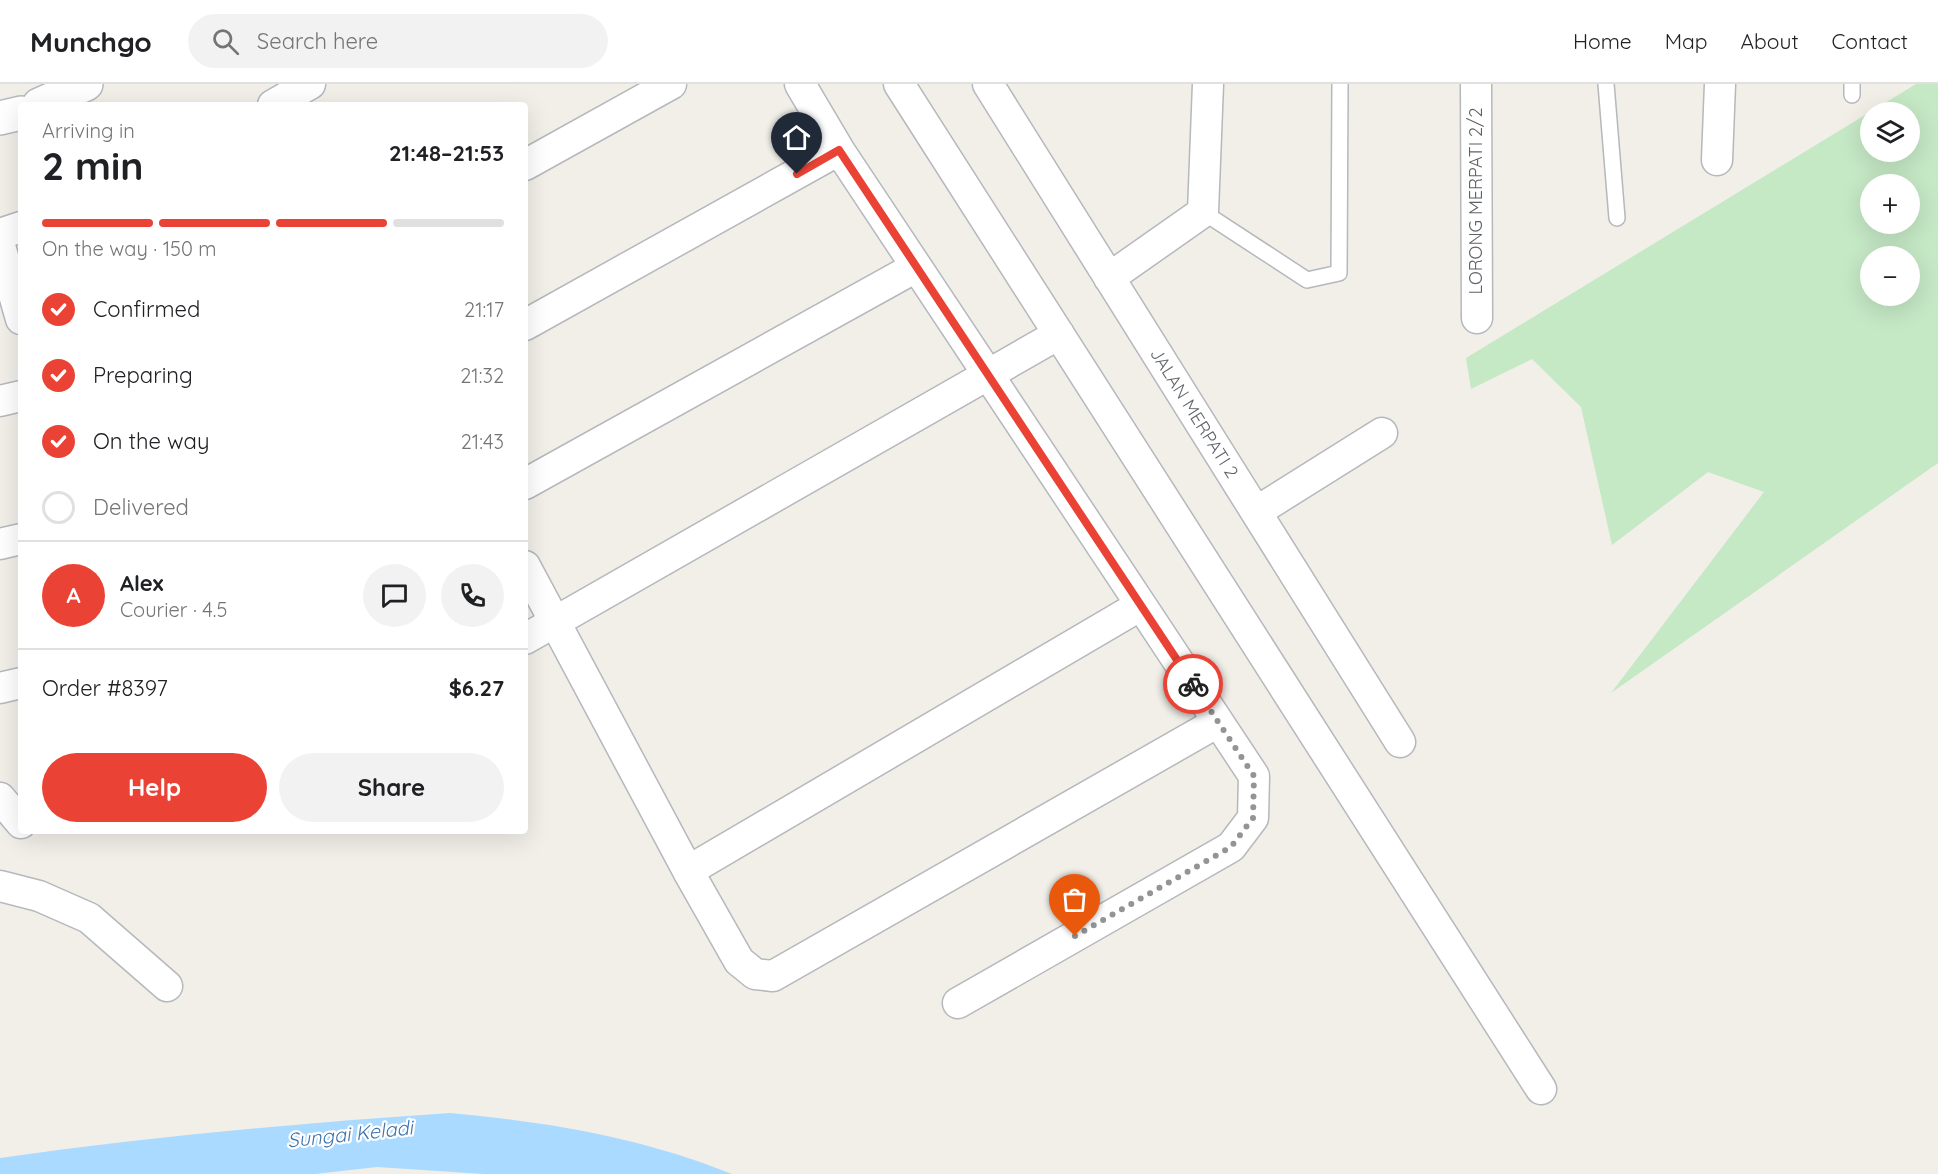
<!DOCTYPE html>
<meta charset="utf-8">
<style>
:root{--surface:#fff;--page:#f2f2f2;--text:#202124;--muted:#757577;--line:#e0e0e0;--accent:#ea4335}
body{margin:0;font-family:Quicksand,sans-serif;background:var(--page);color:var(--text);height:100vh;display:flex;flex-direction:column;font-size:22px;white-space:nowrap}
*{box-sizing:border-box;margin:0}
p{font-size:20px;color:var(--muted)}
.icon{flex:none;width:33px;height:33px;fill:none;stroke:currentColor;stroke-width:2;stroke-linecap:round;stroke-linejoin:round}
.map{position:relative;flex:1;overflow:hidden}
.panel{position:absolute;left:18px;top:18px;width:510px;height:732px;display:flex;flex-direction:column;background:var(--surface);border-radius:6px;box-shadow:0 6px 24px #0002}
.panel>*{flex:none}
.fabs{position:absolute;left:1860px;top:18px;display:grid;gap:12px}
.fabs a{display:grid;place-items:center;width:60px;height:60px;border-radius:50%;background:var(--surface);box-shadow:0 6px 24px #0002;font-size:30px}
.pin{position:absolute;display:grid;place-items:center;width:51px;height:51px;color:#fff;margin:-62px -26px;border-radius:50% 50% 50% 0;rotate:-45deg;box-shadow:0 0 6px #0007}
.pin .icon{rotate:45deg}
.courier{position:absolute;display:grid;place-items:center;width:60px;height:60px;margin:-30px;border:4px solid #ea4335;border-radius:50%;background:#fff;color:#222;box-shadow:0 2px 8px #0007}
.summary em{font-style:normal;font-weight:800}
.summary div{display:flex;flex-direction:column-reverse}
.summary{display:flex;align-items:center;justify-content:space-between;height:102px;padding:0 24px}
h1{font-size:39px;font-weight:800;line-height:45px}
.bar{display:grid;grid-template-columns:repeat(4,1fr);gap:9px 6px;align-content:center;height:72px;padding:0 24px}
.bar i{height:8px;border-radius:4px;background:var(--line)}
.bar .active{background:var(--accent)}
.bar p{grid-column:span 4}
.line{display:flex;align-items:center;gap:15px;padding:0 24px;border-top:2px solid var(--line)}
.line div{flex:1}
.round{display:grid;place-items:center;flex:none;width:63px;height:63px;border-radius:32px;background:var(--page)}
ol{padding:0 24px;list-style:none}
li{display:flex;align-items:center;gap:18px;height:66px}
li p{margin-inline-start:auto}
li .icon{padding:6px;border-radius:50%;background:var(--accent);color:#fff;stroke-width:4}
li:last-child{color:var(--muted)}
li i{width:33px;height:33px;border:3px solid var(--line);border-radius:50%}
.action{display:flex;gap:12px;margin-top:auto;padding:12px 24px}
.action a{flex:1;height:69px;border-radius:36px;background:var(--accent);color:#fff;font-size:24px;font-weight:800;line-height:69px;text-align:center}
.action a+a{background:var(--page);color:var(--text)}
header{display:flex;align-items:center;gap:36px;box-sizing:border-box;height:84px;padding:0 30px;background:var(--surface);border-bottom:2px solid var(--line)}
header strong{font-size:28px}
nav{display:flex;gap:33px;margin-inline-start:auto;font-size:21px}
.search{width:420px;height:54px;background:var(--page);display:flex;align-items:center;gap:15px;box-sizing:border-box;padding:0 21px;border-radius:33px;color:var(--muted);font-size:22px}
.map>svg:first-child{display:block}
</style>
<header>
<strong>Munchgo</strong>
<div class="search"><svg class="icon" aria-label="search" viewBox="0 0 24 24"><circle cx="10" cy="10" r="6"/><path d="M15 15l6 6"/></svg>Search here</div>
<nav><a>Home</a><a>Map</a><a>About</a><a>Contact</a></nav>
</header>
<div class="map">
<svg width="1938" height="1090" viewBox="0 0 1938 1090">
<rect width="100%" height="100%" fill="#f1efe8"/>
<path fill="#c5e8c5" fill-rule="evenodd" d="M1916 0H1938V379L1611 609 1764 408 1708 388 1612 461 1581 323 1532 275 1471 305 1466 274ZM1870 28H1910V68H1870ZM1870 100H1910V140H1870ZM1870 172H1910V212H1870Z"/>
<path fill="#aadaff" d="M450 1029C549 1038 640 1053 732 1090H484L377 1083 315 1090H0V1074C149 1053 300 1039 450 1029Z"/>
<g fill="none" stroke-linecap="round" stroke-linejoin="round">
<g stroke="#b5b8bc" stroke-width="18">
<path id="service" d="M1606 0 1617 134
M1852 0V11
M1203 128 1307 196 1339 189 1340 0"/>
</g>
<g stroke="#b5b8bc" stroke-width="33">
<path id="minor" d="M899 0 1541 1005
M988 0 1400 658
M1476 0 1477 234
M273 21 310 0
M1717 76 1720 0
M525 81 671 0
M0 150 21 143
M0 162 21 235
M1109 194 1203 128 1208 0
M525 241 839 66
M0 317 21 312
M525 400 916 183
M1256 428 1382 349
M0 460 21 455
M525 482 688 787 739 877 755 890 773 892 1218 638
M525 555 1059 250
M0 604 21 599
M0 714 21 739
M688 787 1141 521 839 66 800 0
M0 802 39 812 89 834 167 902
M958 919 1231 763 1253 734 1254 692 1141 521"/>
</g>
<g stroke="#b6babf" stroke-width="36">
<path id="secondary" d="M39 21 86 0
M0 34 21 29"/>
</g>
<use href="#service" stroke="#fff" stroke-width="15"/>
<use href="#minor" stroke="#fff" stroke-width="30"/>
<use href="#secondary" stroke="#fff" stroke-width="33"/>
</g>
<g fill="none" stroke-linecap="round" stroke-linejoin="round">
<path stroke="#929495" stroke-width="6" stroke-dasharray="0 10.8" d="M1075 852 1231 763 1253 734 1254 692 1193 600"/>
<path stroke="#ea4335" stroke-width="8" d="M797 90 839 66 1193 600"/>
</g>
<g text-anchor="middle" stroke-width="4.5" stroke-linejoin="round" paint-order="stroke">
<g font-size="18" fill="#5f6368" stroke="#fff">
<text transform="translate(1476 117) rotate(-90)" y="6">LORONG MERPATI 2/2</text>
<text transform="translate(1194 329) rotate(58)" y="6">JALAN MERPATI 2</text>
</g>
<g font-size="20" font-style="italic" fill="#4174aa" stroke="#fff">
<text transform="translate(350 1050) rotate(-6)" y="7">Sungai Keladi</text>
</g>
</g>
</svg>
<div class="fabs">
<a><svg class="icon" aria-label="layers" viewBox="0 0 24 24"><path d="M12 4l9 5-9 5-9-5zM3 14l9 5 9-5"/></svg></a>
<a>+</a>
<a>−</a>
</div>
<div class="pin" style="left:1075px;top:852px;background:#ea580c"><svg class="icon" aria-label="bag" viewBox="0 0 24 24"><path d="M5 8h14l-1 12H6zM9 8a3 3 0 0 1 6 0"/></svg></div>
<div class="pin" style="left:797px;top:90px;background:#1f2937"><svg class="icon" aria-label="home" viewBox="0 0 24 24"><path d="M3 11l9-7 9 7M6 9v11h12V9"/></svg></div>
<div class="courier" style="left:1193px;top:600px"><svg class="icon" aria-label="bike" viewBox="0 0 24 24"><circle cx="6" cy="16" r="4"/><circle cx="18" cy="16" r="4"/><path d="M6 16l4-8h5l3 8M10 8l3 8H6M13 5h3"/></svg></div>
<section class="panel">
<div class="summary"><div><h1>2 min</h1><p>Arriving in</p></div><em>21:48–21:53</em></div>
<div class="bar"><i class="active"></i><i class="active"></i><i class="active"></i><i></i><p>On the way · 150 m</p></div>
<ol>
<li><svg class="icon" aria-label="check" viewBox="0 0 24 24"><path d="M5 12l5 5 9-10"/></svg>Confirmed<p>21:17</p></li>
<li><svg class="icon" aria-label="check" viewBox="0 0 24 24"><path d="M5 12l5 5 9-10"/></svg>Preparing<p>21:32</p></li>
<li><svg class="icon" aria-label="check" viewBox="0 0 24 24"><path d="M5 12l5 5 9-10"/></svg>On the way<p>21:43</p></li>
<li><i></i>Delivered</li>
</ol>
<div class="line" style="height:108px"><b class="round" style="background:var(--accent);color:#fff">A</b><div><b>Alex</b><p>Courier · 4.5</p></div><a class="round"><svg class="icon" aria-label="chat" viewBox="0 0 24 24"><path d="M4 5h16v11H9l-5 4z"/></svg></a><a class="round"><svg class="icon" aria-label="phone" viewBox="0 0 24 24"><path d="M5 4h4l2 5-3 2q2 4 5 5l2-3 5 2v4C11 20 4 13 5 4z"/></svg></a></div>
<div class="line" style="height:78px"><div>Order #8397</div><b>$6.27</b></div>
<div class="action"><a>Help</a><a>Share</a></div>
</section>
</div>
